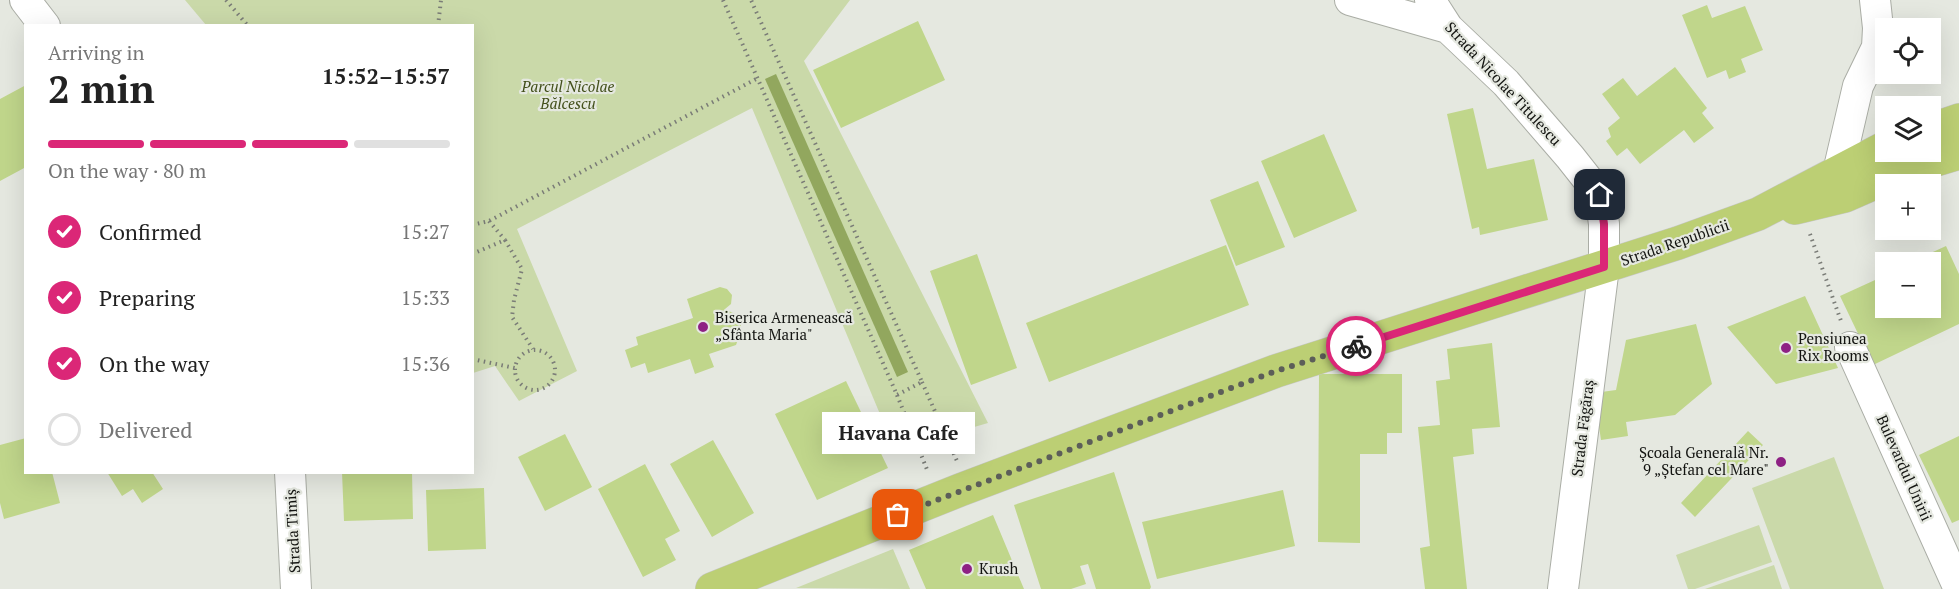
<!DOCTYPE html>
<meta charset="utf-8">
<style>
:root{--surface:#fff;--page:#f6f6f6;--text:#222;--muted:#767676;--line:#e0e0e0;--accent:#db2777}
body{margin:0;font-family:"PT Serif",serif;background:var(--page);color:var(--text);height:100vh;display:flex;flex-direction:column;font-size:22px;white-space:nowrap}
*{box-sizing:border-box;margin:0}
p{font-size:20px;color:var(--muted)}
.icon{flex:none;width:33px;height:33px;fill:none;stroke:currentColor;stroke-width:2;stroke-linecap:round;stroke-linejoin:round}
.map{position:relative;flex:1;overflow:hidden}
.sheet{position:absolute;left:24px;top:24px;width:450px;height:450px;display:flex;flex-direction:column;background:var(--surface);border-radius:0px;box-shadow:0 6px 24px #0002}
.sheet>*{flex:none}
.buttons{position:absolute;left:1875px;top:18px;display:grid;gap:12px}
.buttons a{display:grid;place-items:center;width:66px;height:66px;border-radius:0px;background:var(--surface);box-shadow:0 6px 24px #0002;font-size:30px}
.pin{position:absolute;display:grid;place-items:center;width:51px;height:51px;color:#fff;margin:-26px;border-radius:12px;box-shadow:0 3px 9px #0006}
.courier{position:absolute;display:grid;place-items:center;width:60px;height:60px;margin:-30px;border:4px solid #db2777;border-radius:50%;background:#fff;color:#222;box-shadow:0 2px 8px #0007}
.bubble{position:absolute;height:42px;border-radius:0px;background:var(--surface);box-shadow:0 6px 24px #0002;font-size:20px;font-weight:700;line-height:42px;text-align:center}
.overview em{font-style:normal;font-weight:700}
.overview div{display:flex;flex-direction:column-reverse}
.overview{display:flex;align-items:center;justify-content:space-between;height:102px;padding:0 24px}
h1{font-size:39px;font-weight:700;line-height:45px}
.bar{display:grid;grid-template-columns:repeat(4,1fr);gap:9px 6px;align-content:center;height:72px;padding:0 24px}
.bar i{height:8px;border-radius:4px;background:var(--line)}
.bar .on{background:var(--accent)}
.bar p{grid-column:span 4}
ol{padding:0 24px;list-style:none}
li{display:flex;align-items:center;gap:18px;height:66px}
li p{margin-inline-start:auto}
li .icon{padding:6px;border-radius:50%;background:var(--accent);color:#fff;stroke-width:4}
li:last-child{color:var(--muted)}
li i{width:33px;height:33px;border:3px solid var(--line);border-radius:50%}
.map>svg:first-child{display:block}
</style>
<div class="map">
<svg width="1959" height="589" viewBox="0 0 1959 589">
<rect width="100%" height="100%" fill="#e5e8e0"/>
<path fill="#cad9a9" d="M185 0H850L804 61 988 423 895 450 752 108 517 229 577 371 519 401 495 366 473 373 472 26 206 25Z
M1834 457 1884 589H1790L1752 488Z
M1759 525 1772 562 1695 589H1688L1676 555Z
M893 549 910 589 796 588Z
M1774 565 1782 589H1705Z"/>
<path fill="#92a75e" d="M776 74 908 372 897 377 765 79Z"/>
<path fill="#c0d68b" d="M1707 5 1712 18 1745 6 1763 50 1741 59 1746 72 1729 79 1726 70 1707 78 1682 15Z
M918 21 945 80 841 128 813 70Z
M1675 67 1707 108 1702 113 1714 128 1694 143 1684 130 1640 164 1627 148 1617 156 1606 141 1611 137 1608 128 1620 118 1602 94 1623 78 1637 96Z
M26 85V167L0 181V99Z
M1473 108 1487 169 1534 159 1548 220 1480 235 1479 227 1472 229 1447 114Z
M1324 134 1357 211 1294 238 1261 161Z
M1258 181 1285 247 1236 266 1210 200Z
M1226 245 1249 305 1049 382 1026 323Z
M1946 246 1959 274V324L1873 365 1840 296 1886 275V308H1930V262H1911Z
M977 254 1017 368 971 385 930 271Z
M720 287 727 289 732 295 731 304 725 309 735 314 741 322V332L736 345 709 354 714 367 695 374 690 359 648 373 645 363 631 368 625 350 638 345 636 337 693 318 687 299Z
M1805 296 1838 368 1776 384 1727 327Z
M1696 324 1712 384 1675 415 1626 422 1628 436 1601 440 1594 393 1616 390 1626 340Z
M1492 343 1500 427 1472 429 1474 454 1453 457 1467 589H1425L1420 548 1430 546 1418 427 1440 425 1436 381 1450 379 1447 349Z
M1319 374H1402V433H1387V454H1360V543L1318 542Z
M846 381 888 468 817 500 775 414Z
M1748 431 1763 445 1695 517 1681 503Z
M565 434 592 487 545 511 518 457Z
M1959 436V520L1952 523 1919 455Z
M26 438V472H52L60 503 4 519 0 503V445Z
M713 440 754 513 712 537 670 464Z
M645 464 680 531 665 539 676 560 643 577 598 489Z
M107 472H152L163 489 142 503 133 489 122 496Z
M342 472H412L413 519 344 521Z
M1114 472 1151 587 1150 589H1096L1088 564 1080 566 1086 584 1071 589H1041L1014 505Z
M484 488 486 549 428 551 426 490Z
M1283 490 1295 546 1157 579 1142 522Z
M993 515 1024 589H926L909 550Z"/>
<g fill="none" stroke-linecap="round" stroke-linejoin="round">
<g stroke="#aaada5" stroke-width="32">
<path id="minor" d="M25 0 45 26
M1350 0 1448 28
M1430 0 1448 28 1506 83 1570 157 1600 195 1604 224V267L1563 589
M1838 172 1858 86 1877 47 1878 28 1875 0
M1850 347 1959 589
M290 472 296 589"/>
</g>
<g stroke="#c6c7c6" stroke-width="34">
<path id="major" d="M1930 130 1959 120
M1795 208 1845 196 1909 168 1959 153
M712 589 960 490 1276 371 1678 243 1758 214 1886 147"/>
</g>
<path stroke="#7a7c77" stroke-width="4" stroke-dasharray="1.5 4.5" stroke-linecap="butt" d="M226 0 248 26
M723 0 897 395 922 382 751 0
M438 26 441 0
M489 221 505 240
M472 225 489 221 758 78
M1810 234 1841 321
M472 254 505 240 522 269 514 300 512 317 533 349
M515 370a20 20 0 1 1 40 0a20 20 0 1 1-40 0Z
M472 359 515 368
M922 382 957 461
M897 395 928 472"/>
<use href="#minor" stroke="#fff" stroke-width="30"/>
<use href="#major" stroke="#bccf74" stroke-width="33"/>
</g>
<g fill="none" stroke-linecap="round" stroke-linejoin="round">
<path stroke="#5c5e59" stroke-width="6" stroke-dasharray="0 10.8" d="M898 515 1276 371 1356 346"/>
<path stroke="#db2777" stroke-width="8" d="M1356 346 1604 267V224L1600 195"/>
</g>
<g fill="#8e2184" stroke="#e5e8e0" stroke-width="2">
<circle cx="703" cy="327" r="6"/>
<circle cx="1786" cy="348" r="6"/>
<circle cx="1781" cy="462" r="6"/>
<circle cx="967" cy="569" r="6"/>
</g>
<g text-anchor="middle" stroke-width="4.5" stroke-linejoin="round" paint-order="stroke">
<g font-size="15" fill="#131411" stroke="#e5e8e0">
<text transform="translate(1503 84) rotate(47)" y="5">Strada Nicolae Titulescu</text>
<text transform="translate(1675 243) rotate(-19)" y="5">Strada Republicii</text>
<text transform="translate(1583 428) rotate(-83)" y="5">Strada Făgăraș</text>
<text transform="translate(1904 468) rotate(66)" y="5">Bulevardul Unirii</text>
<text transform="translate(293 531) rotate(-93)" y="5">Strada Timiș</text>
</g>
<g font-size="15" font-style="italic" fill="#424f1a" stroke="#e5e8e0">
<text x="568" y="92">Parcul Nicolae<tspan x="568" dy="17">Bălcescu</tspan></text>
</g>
<g font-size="15" fill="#131411" stroke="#e5e8e0" text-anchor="start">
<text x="715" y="323">Biserica Armenească<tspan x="715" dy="17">„Sfânta Maria"</tspan></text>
<text x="1798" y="344">Pensiunea<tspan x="1798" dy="17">Rix Rooms</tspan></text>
<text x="1769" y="458" text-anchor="end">Școala Generală Nr.<tspan x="1769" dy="17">9 „Ștefan cel Mare"</tspan></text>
<text x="979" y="574">Krush</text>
</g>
</g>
</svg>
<div class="buttons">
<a><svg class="icon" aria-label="locate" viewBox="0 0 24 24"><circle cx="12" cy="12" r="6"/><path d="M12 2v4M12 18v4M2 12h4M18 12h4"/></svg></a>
<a><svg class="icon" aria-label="layers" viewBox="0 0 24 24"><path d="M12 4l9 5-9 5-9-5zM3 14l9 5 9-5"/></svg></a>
<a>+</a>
<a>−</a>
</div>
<div class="pin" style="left:898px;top:515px;background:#ea580c"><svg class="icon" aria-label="bag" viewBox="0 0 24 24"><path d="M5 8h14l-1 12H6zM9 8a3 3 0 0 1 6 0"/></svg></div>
<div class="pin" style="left:1600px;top:195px;background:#1f2937"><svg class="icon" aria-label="home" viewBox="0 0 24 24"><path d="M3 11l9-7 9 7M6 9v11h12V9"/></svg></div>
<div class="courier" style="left:1356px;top:346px"><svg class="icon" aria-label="bike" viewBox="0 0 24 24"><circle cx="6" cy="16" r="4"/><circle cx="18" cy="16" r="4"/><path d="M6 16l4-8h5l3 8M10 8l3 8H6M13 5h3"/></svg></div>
<div class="bubble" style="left:822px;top:412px;width:153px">Havana Cafe</div>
<section class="sheet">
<div class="overview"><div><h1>2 min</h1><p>Arriving in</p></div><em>15:52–15:57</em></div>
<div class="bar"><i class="on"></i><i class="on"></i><i class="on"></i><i></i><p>On the way · 80 m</p></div>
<ol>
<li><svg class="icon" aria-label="check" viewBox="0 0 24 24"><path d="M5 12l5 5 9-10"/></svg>Confirmed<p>15:27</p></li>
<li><svg class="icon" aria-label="check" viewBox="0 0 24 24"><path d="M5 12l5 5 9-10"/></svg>Preparing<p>15:33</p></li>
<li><svg class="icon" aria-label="check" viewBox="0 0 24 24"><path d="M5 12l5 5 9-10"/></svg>On the way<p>15:36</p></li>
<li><i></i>Delivered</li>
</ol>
</section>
</div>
